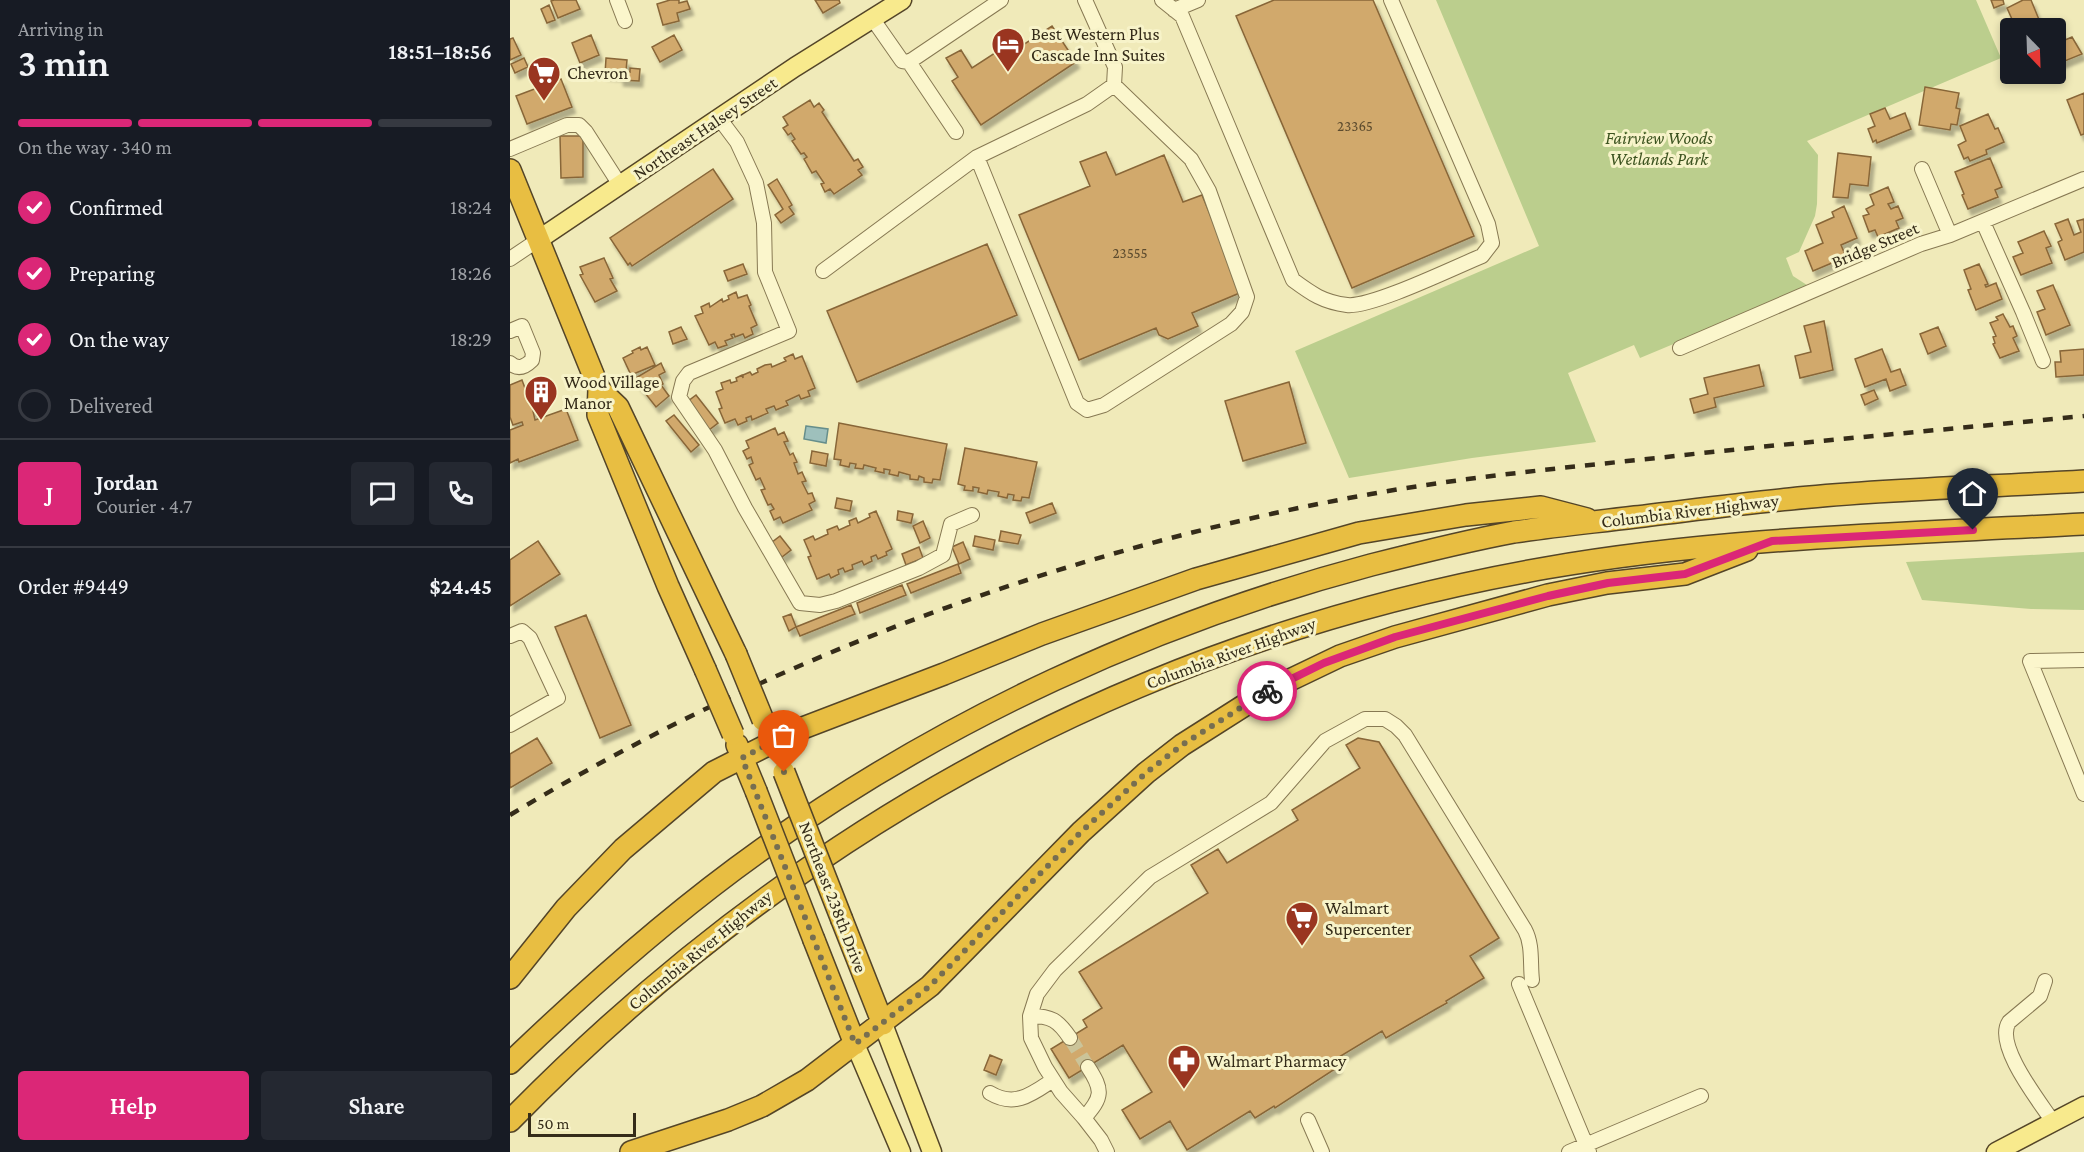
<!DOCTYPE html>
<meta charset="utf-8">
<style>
:root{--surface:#171b24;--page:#242831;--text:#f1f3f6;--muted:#9ea1a6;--line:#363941;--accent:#db2777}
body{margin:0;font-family:"Crimson Pro",serif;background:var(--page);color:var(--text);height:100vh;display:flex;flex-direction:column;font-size:22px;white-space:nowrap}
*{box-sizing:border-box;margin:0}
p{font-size:20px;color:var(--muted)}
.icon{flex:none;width:33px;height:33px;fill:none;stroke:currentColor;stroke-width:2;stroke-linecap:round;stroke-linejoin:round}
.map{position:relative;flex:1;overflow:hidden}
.details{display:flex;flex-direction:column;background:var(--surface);width:510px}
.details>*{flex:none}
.needle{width:39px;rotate:157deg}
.buttons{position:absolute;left:1490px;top:18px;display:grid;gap:12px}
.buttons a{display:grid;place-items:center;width:66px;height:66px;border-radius:6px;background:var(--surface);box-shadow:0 3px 9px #0003;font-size:30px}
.scale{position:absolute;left:18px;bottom:15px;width:108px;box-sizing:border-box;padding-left:6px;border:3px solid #352c19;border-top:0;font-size:16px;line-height:21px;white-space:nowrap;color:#352c19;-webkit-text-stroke:4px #f7f3c9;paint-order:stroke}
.pin{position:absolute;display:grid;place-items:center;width:51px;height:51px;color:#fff;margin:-62px -26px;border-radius:50% 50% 50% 0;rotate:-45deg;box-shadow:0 0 6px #0007}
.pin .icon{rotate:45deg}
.courier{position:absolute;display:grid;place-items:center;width:60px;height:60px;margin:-30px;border:4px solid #db2777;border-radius:50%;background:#fff;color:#222;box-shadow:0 2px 8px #0007}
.summary em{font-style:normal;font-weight:600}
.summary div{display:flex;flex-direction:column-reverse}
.summary{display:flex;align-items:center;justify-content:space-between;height:102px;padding:0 18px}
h1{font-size:39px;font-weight:600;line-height:45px}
.bar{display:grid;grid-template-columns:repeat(4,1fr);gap:9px 6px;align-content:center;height:72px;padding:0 18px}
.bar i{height:8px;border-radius:4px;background:var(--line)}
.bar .on{background:var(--accent)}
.bar p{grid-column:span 4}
.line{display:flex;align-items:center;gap:15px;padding:0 18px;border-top:2px solid var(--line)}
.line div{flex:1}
.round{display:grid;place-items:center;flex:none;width:63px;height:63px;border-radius:6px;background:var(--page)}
ol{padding:0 18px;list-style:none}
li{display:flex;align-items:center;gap:18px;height:66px}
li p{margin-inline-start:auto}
li .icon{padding:6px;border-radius:50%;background:var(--accent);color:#fff;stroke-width:4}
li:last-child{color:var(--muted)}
li i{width:33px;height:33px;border:3px solid var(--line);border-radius:50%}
.button{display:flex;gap:12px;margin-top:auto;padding:12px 18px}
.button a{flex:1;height:69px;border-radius:6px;background:var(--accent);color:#fff;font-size:24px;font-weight:600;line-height:69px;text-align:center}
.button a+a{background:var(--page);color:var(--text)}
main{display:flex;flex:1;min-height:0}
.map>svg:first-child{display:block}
</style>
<main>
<section class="details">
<div class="summary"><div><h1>3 min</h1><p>Arriving in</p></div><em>18:51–18:56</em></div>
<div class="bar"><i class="on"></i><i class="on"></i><i class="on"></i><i></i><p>On the way · 340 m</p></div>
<ol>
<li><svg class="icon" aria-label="check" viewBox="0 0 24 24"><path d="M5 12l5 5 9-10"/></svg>Confirmed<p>18:24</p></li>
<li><svg class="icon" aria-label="check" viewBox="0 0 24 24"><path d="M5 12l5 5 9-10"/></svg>Preparing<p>18:26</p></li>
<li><svg class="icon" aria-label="check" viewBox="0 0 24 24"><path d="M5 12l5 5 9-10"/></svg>On the way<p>18:29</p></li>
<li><i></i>Delivered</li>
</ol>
<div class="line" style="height:108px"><b class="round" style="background:var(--accent);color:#fff">J</b><div><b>Jordan</b><p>Courier · 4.7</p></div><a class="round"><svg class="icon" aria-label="chat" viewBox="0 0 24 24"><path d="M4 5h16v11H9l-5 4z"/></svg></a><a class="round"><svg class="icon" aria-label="phone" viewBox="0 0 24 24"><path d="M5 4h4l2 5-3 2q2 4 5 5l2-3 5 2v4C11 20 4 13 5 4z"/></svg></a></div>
<div class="line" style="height:78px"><div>Order #9449</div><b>$24.45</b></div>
<div class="button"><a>Help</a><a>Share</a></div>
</section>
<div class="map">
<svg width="1574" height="1152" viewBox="0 0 1574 1152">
<defs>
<filter id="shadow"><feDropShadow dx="3.5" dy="6" stdDeviation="1.5" flood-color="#0004"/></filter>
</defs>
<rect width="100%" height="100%" fill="#f0eab9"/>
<path fill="#bbce8d" d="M926 0H1466L1491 58 1297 141 1308 155 1307 204 1305 216 1289 252 1276 258 1283 276 1300 287 1130 358 1124 345 1058 373 1086 442 962 458 839 478 785 351 1029 246Z
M1574 552V610L1521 609 1412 600 1396 562Z"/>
<path fill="#9ec0bc" stroke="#668e8b" stroke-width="1.5" d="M296 426 318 429 316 443 294 439Z"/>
<path fill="#d1a96c" stroke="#886638" stroke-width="1.5" filter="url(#shadow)" d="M44 0H66L70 9 48 18 41 1Z
M160 0H169V3L177 1 180 9 167 13 169 21 153 25 147 4Z
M305 0H329L330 3 313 13Z
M764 0H863L964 236 842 288 726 16Z
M1481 0H1493L1494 4 1484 8Z
M1513 0H1521L1532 27 1528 28H1506L1497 8Z
M39 5 45 20 37 23 31 9Z
M542 26 566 62 471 125 442 81 448 77 436 58 451 50 462 68 508 38 513 45Z
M1552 32 1555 40 1562 37 1572 54 1545 65V35Z
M81 35 89 55 70 63 62 43Z
M164 35 172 50 150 62 142 47Z
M3 38 11 55 0 60V39Z
M14 58 18 67 5 73 1 64Z
M96 58 117 60 116 71 120 72V68L130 69 129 81 110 80V75L95 74Z
M51 79 62 107 17 124 6 96Z
M1415 87 1449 93 1446 108 1450 109 1447 125 1441 124 1440 130 1409 125Z
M1574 93V134L1571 135 1557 100Z
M300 100 304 107 309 103 314 110 312 112 344 161 348 159 353 167 348 170 352 175 324 194 320 189 315 192 311 184 314 183 306 171 302 173 294 159 297 157 294 153 291 154 282 141 285 139 281 133 278 135 273 128 278 125 273 117Z
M1375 108 1380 119 1395 113 1401 129 1367 143 1366 140 1363 142 1358 129 1365 126 1360 114Z
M1478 114 1485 129 1488 128 1494 142 1476 150 1477 154 1460 161 1458 157 1454 159 1448 145 1456 141 1450 126Z
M50 136H73V177L51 178Z
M596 152 606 175 654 155 673 202 692 195 732 292 682 313 688 326 658 339 649 335 646 328 569 360 509 215 580 186 570 162Z
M1328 153 1361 157 1358 186 1340 184 1338 198 1323 197Z
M1480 158 1492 187 1485 190 1488 197 1458 209 1452 195 1454 194 1445 172Z
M203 169 223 199 122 266 120 263 118 265 100 238Z
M267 179 282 205 279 207 284 214 271 223 265 215 273 209 258 185Z
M1378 187 1384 202 1378 204 1381 209 1388 206 1393 218 1386 221 1389 228 1368 237 1365 230 1359 232 1353 216 1359 214 1356 209 1364 205 1360 195Z
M1334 206 1347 238 1331 245 1336 257 1303 271 1295 251 1313 243 1306 225 1324 217 1322 212Z
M1558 219 1564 235 1571 232 1567 221 1574 219V252L1555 260 1548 242 1552 240 1545 224Z
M1534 231 1541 246 1536 248 1542 263 1511 275 1503 257 1513 253 1508 242Z
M477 244 507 315 347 382 317 311Z
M94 258 103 278 100 279 107 291 85 302 70 275 73 274 70 267Z
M233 264 237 274 218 281 214 271Z
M1469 264 1478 284 1475 285 1476 287 1486 283 1492 299 1466 310 1458 290 1461 289 1454 270Z
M1543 285 1560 325 1536 335 1527 312 1535 309 1527 291Z
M226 292 228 298 237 295 241 305 239 306 247 325 241 328 243 334 235 338 233 334 225 337 224 334 221 335 223 338 215 341 217 345 208 348 205 342 199 345 185 316 193 313 191 307 199 303 200 307 212 299 213 302 219 299 218 296Z
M1493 314 1500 327 1503 326 1507 336 1503 338 1509 351 1490 358 1483 344 1485 343 1483 337 1486 336 1480 323 1488 320 1486 317Z
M1314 321 1323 370 1290 378 1285 356 1301 352 1294 326Z
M171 327 177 339 163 344 159 332Z
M1428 327 1436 346 1418 354 1410 334Z
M130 347 131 350 137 347 145 365 121 375 113 358 123 353 122 351Z
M1372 349 1381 372 1390 369 1396 385 1380 391 1376 379 1355 387 1345 359Z
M1574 349V375L1546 377 1545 362H1551L1550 351Z
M283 354 285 359 292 356 305 388 298 391 300 396 291 399 289 395 276 401 278 405 266 410 264 406 256 409 258 413 242 420 241 416 236 418 237 421 228 425 225 419 215 423 209 409 212 408 206 392 213 389 211 383 220 380 221 383 227 381 226 378 232 375 233 378V375L240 372 242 375 248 372 247 369 255 365 261 364 262 367 276 361 274 358Z
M151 363 155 372 149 375 153 384 151 385 159 396 146 407 124 379Z
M1249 365 1254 386 1204 398 1206 407 1184 413 1180 399 1198 394 1194 378Z
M12 380 16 391 21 389 22 393 30 390 34 401 27 404 29 409 23 411 25 420 56 409 68 440 9 462 8 459 0 463V430L13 425 12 422 3 425 0 417V385Z
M779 382 796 443 733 461 715 401Z
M1364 390 1368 399 1355 405 1351 395Z
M186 395 208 423 199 430 177 402Z
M164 415 189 445 181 452 156 421Z
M329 423 437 444 430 480 423 479 422 483 414 482V478L409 476 408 480 400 479V475L389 472 388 476 379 474 380 470 374 469V473L365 471 366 468 354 465 353 469 345 468 346 464 340 463 339 467 330 465 331 460 324 459Z
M265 428 268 435 274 432 278 441 274 442 280 455 283 453 287 462 284 463 288 474 292 472 296 481 292 482 298 494 302 493 305 501 299 504 302 510 273 523 270 517 264 520 260 511 264 509 261 504 258 505 251 490 255 489 250 478 246 480 239 465 243 463 241 457 237 459 233 451 239 448 236 441Z
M455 448 527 462 519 498 512 497 511 501 503 500 504 495 498 494 497 498 488 496 489 492 478 490 477 494 468 492 469 488 463 487V491L454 490 455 486 448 484Z
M302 451 318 454 316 466 300 463Z
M327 498 342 501 340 511 325 508Z
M542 503 546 513 520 523 516 513Z
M366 511 382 549 376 552 377 555 368 559 366 555 361 557 362 561 354 565 352 561 342 565 343 569 335 572 333 568 328 570 329 574 321 578 319 574 307 579 298 557 301 556 294 540 303 536 305 540 318 534 317 530 327 526 329 530 340 525 339 521 346 518 348 523 360 517 359 514Z
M388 511 403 514 401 523 387 520Z
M413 521 420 538 410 543 403 526Z
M491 531 511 535 508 544 489 541Z
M270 536 281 550 272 557 261 543Z
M465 536 485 540 483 550 463 546Z
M28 541 50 574 0 606V560Z
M453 542 460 559 449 564 442 547Z
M409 547 413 558 396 565 392 554Z
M448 564 451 573 401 593 397 584Z
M392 585 396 595 350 613 347 603Z
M341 605 345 614 290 636 286 627Z
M281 614 286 627 279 631 273 617Z
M76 615 121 725 90 738 45 627Z
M27 738 42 763 0 788V754Z
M848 738 869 742 989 938 960 956 974 978 936 1001 937 1003 926 1009 876 1038 872 1031 824 1060 828 1067 765 1108 764 1106 745 1118 740 1111 677 1150 660 1121 630 1139 612 1110 642 1092 613 1045 559 1078 541 1049 577 1027 573 1020 592 1008 569 972 698 893 681 865 708 849 717 863 788 820 782 810 850 768 836 745Z
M480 1055 492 1060 486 1075 474 1070Z"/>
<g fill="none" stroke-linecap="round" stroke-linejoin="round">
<path stroke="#cbc499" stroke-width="14" stroke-dasharray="14 7" stroke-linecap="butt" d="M560 1038 578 1067"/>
<g stroke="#877953" stroke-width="16">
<path id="minor" d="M107 0 115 21
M652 0 672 16 783 280C802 294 813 302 837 305 861 308 945 267 972 256L982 243 978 224 881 0
M664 10 688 0
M362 18 392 61 399 62 491 0
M399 62 446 132
M209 118 227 142 246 183 254 223 255 272 279 331 179 373 173 381 169 397 205 450 235 508 290 603 310 605 326 601 409 568 433 555 441 524 462 515
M0 149 57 125H69L76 132 110 185
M467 157 567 403 577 410 594 405 721 324 732 312 737 297 699 191 681 159 604 85
M1412 169 1440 235
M1473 222 1513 312 1533 361
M0 259 28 240
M313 271 467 157 577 104 604 85 605 67 575 0
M0 331 12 326 23 353 22 360C15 367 8 370 0 363
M1170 348 1411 244 1440 235 1574 179
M0 636 12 631 20 638 48 698 0 725
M1574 660 1520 661 1574 794
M1535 981 1530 996 1499 1022C1484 1045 1530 1102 1543 1122
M1009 984 1079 1152
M520 1016C541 1016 548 1020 560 1038
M480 1093C505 1108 522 1094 543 1080
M574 1118C593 1097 593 1090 578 1067
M798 1120 812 1152
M597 1152 591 1140 574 1118 551 1092 535 1067 521 1038 520 1016 527 994 545 970 640 877 761 803 815 741 855 719H875L886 726 895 735 1015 930C1023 945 1020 964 1022 980
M1059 1152 1191 1096"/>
</g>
<g stroke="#544528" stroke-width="21">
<path id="major" d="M28 240 285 67 392 0
M373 1024 422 1152
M345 1044 391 1152
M1486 1152 1574 1106"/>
</g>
<g stroke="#544528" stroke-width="24">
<path id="highway" d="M0 170 89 389 88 415 158 586 195 669
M89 389 108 407 226 654
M227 745 246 791
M332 920 373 1024
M304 940 345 1044
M0 978 56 908 113 849 204 772 285 731 434 674 532 634 686 579 849 533 956 515 1031 507 1077 519
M0 1063C79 987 161 914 251 850 435 719 643 623 861 565 908 553 956 541 1004 532 1044 526 1085 522 1125 517 1176 511 1228 504 1280 499 1377 489 1476 487 1574 481
M0 1121C287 827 630 639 1036 568 1213 537 1394 534 1574 524
M121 1152 218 1120 252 1106 297 1080 420 986 571 832 636 773 672 745 757 691 830 656 885 637 1038 595 1097 583 1175 574 1237 550"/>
</g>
<use href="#minor" stroke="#fbf6cc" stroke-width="14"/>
<use href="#major" stroke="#f8ea8d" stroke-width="18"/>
<use href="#highway" stroke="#e8be42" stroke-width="21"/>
<path stroke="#352c19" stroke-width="4.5" stroke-dasharray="10 10" stroke-linecap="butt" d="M0 815C263 656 559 548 861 494 956 477 1051 468 1147 458 1289 442 1432 430 1574 416"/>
<g stroke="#544528" stroke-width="24" stroke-linecap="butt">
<path id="highway-bridge" d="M226 654 253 720
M195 669 223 734
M274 772 332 920
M246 791 304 940"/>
</g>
<use href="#highway-bridge" stroke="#e8be42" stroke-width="21"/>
</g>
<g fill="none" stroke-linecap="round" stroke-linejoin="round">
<path stroke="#766e51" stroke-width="6" stroke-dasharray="0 10.8" d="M274 772 262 742 232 758 345 1044 420 986 571 832 636 773 672 745 757 691"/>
<path stroke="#db2777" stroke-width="8" d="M757 691 814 663 885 637 1038 596 1098 583 1175 574 1262 541 1463 530"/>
</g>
<defs>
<g id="hotel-pin" transform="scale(1.725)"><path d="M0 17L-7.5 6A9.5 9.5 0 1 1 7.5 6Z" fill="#9a3520" stroke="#f7f3c9"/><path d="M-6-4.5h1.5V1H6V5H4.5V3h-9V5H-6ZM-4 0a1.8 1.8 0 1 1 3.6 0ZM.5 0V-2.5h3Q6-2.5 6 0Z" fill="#fff"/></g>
<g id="supermarket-pin" transform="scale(1.725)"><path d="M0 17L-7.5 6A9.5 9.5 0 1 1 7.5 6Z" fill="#9a3520" stroke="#f7f3c9"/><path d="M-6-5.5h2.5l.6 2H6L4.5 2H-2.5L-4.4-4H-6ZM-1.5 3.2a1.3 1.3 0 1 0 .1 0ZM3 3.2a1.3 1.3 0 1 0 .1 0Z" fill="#fff"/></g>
<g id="building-pin" transform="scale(1.725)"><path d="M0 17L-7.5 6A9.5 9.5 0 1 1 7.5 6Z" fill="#9a3520" stroke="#f7f3c9"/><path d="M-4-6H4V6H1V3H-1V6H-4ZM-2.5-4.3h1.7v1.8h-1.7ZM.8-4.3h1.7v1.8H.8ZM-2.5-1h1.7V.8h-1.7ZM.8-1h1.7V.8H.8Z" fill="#fff"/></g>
<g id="pharmacy-pin" transform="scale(1.725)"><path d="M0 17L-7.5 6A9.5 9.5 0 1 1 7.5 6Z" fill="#9a3520" stroke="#f7f3c9"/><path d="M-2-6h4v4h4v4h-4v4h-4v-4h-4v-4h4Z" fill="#fff"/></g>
</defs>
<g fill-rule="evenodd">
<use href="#hotel-pin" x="498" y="44"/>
<use href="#supermarket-pin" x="34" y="73"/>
<use href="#building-pin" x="31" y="392"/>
<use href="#supermarket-pin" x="792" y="918"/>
<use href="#pharmacy-pin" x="674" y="1061"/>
</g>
<g text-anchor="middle" stroke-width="6" stroke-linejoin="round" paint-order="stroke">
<g font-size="15" fill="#5c4b2e">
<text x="845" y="131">23365</text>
<text x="620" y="258">23555</text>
</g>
<g font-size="18" fill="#352c19" stroke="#f7f3c9" text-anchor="start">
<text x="521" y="40">Best Western Plus<tspan x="521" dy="21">Cascade Inn Suites</tspan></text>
<text x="57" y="79">Chevron</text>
<text x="54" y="388">Wood Village<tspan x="54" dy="21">Manor</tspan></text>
<text x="815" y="914">Walmart<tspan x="815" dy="21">Supercenter</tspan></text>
<text x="697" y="1067">Walmart Pharmacy</text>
</g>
<g font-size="18" fill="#352c19" stroke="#f7f3c9">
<text transform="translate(195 128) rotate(-34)" y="6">Northeast Halsey Street</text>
<text transform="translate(1365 245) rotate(-23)" y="6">Bridge Street</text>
<text transform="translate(1180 511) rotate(-7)" y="6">Columbia River Highway</text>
<text transform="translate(721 653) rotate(-20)" y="6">Columbia River Highway</text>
<text transform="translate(323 897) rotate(69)" y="6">Northeast 238th Drive</text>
<text transform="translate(190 950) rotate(-39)" y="6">Columbia River Highway</text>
</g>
<g font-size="18" font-style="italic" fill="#3c531f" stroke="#f7f3c9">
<text x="1149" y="144">Fairview Woods<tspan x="1149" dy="21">Wetlands Park</tspan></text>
</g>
</g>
</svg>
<div class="buttons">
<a><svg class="needle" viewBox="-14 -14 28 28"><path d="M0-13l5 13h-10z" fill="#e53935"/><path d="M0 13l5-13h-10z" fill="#9ea1a6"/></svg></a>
</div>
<div class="scale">50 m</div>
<div class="pin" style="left:274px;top:772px;background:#ea580c"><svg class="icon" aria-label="bag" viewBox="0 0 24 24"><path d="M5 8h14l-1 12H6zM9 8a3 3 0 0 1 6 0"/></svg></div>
<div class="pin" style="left:1463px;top:530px;background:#1f2937"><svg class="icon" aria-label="home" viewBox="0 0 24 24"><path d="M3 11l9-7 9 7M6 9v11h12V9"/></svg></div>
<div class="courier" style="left:757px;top:691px"><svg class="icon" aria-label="bike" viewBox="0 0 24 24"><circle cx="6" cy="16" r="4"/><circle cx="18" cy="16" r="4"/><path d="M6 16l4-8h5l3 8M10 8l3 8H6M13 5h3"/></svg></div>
</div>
</main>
